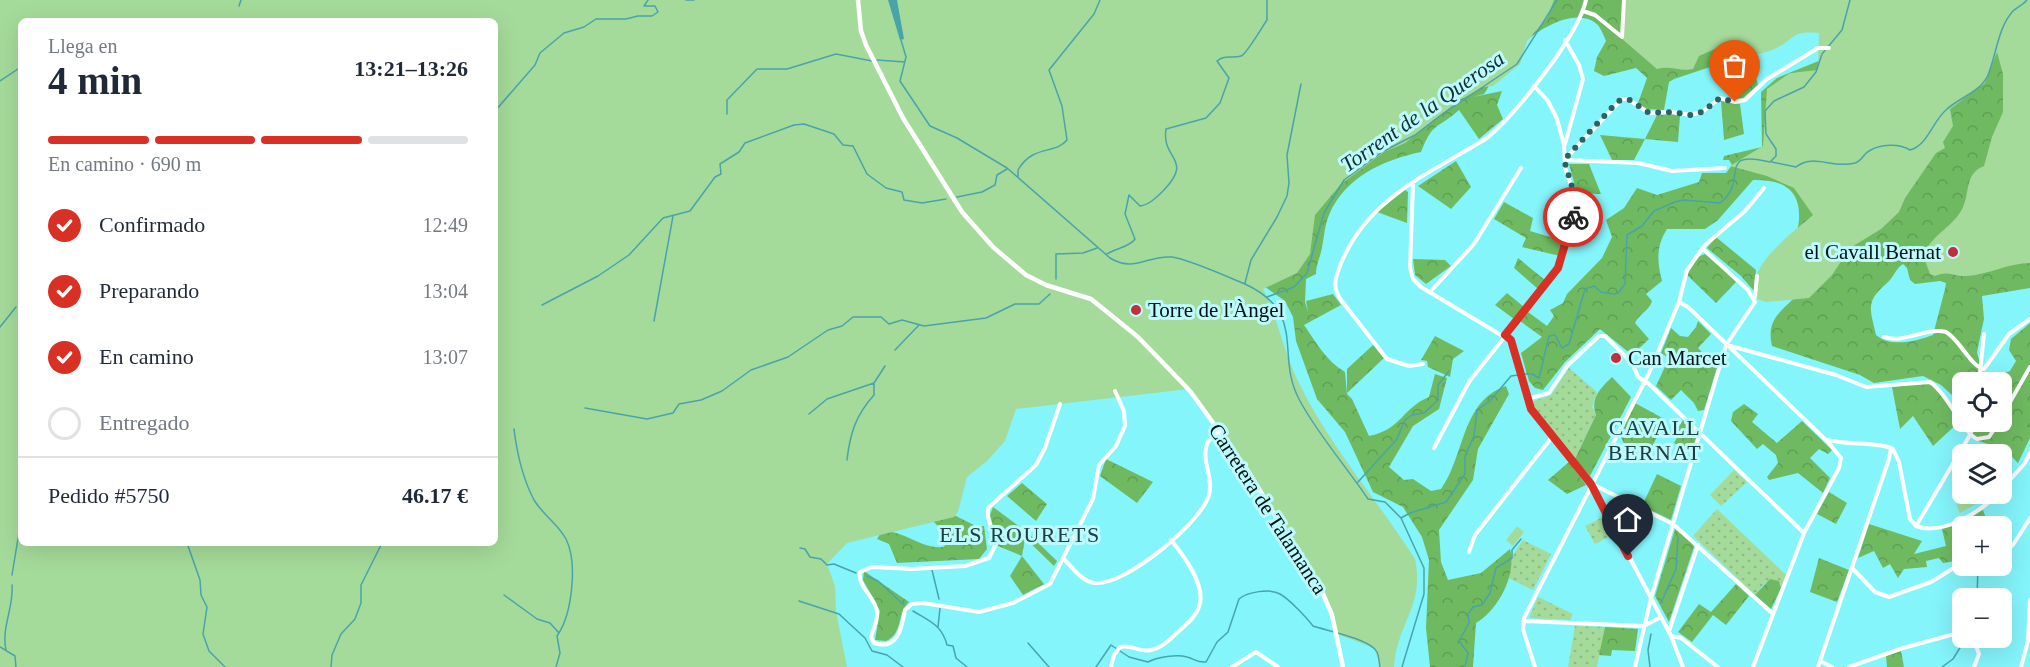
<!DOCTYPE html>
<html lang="es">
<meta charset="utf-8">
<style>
:root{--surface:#fff;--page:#f6f6f7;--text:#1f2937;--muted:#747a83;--line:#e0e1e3;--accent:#d93025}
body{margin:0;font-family:Georgia,serif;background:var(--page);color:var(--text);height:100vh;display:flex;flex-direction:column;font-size:22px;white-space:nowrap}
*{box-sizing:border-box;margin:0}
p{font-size:20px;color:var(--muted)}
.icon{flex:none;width:33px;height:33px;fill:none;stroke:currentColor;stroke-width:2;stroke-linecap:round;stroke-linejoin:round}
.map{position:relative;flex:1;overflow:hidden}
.side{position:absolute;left:18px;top:18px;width:480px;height:528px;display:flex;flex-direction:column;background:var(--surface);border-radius:9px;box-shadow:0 6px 24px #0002}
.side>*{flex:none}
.tools{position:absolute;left:1952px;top:372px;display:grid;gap:12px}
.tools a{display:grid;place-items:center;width:60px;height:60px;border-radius:9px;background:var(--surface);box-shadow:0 6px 24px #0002;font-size:30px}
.pin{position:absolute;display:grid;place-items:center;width:51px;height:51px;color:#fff;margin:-62px -26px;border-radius:50% 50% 50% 0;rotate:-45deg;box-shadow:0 0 6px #0007}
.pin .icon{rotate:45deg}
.courier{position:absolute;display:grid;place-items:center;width:60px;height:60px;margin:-30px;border:4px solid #d93025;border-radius:50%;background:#fff;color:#222;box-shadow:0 2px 8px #0007}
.head em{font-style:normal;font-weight:600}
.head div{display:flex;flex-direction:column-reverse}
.head{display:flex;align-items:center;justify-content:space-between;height:102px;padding:0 30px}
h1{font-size:39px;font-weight:600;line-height:45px}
.bar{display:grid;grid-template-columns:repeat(4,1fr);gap:9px 6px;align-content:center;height:72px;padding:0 30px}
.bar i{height:8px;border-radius:4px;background:var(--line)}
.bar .current{background:var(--accent)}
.bar p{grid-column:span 4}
.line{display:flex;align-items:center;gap:15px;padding:0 30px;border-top:2px solid var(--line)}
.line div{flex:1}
ol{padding:0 30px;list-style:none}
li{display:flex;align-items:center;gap:18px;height:66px}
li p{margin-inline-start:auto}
li .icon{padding:6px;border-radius:50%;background:var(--accent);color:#fff;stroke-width:4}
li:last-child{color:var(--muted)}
li i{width:33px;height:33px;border:3px solid var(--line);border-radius:50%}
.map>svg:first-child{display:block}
</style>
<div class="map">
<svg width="2030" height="667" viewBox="0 0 2030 667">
<defs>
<pattern id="grass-dots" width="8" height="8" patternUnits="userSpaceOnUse" patternTransform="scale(1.5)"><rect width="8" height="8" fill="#a5db9a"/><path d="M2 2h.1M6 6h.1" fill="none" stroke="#8cbb84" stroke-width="1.8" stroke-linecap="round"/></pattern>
<pattern id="forest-crowns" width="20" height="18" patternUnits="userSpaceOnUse" patternTransform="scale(1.5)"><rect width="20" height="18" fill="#6fba61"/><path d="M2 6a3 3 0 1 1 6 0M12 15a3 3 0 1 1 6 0" fill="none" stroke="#5e9f53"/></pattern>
</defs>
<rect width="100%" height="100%" fill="#84f5fb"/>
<path fill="url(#grass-dots)" d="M1569 368 1597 392 1592 406 1596 415 1575 459 1533 405 1534 401 1551 395Z
M1734 470 1747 482 1721 506 1710 495Z
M1717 509 1786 575 1781 588 1780 584 1766 582 1755 595 1693 536Z
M1603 517 1612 535 1595 544 1585 526Z
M1523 540 1551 554 1533 590 1500 574Z
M1538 597 1573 614 1570 620 1529 618Z
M1575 626 1605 627 1597 667H1568Z"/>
<path fill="url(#forest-crowns)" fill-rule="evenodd" d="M1449 0H2030V288L1982 296 1984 319 1977 352 1983 375 1988 372 1999 375 2010 371 2016 361 2009 350 2011 339 2030 323V438L2018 463 2004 449 1975 440 1967 422H2001V382H1962V413L1952 395 1941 385 1923 376 1874 383 1860 375 1772 346C1766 319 1780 313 1798 294 1796 279 1792 262 1794 247 1795 236 1800 225 1799 214 1799 186 1776 179 1753 180L1718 220 1705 229H1667C1656 246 1657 262 1662 281L1646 294 1652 301C1649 311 1640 313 1635 323L1649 339 1632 355 1600 329 1565 362 1543 390 1535 388 1529 381 1521 353 1542 337 1520 321 1528 312 1547 326 1554 316 1550 310 1563 303 1567 294 1602 258 1612 237 1606 220 1624 208 1637 188 1657 195 1699 182 1702 173H1726L1732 165 1729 160H1723L1724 156 1762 147 1761 92 1777 78 1821 60 1829 38 1807 26 1753 48 1745 60 1732 65 1713 66 1674 79 1669 82 1664 110 1646 109 1638 103 1647 78 1636 68 1604 76 1594 71 1597 57 1606 41C1604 36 1601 29 1598 25 1571 0 1517 44 1500 65 1493 73 1491 85 1484 94L1473 97 1502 91 1497 105 1503 119 1479 139 1459 110C1438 129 1433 121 1421 152 1383 160 1345 177 1329 215 1324 227 1324 240 1321 252 1319 260 1316 266 1316 274L1306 279 1305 302 1308 312 1306 301 1333 294 1341 305 1304 325C1316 342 1326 361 1345 372L1347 394 1352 399 1369 436C1401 430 1402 408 1429 397L1435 374 1447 378 1439 409 1413 426 1389 467 1404 480 1413 479 1431 491 1441 489C1465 456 1461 401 1506 386L1509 394 1478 449 1473 480 1439 530 1441 562 1448 580 1481 573 1510 549C1517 575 1498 610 1476 623L1473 667H1430L1426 628 1429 560 1422 537 1403 507 1373 492 1345 432 1317 399 1296 341 1293 317 1285 301 1258 282ZM1903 264 1907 268 1910 280 1915 284 1940 281 1946 283 1945 289 1933 335C1917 341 1891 348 1876 335 1870 308 1865 302 1887 283 1894 277 1895 269 1903 264Z
M1752 62 1758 85 1743 98 1735 99 1729 68Z
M1721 101 1740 104 1744 134 1724 140Z
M1671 114 1680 116 1678 142 1645 139 1634 160H1612L1600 135 1645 139 1657 115Z
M1456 161 1471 187 1451 209 1418 186Z
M1569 164H1589L1601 194 1577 193Z
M1405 190 1408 192 1407 223 1377 212Z
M1504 202 1533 218 1530 231 1564 241 1560 256 1522 247 1526 238 1494 219Z
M1716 237 1756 270 1754 291 1741 276 1707 248Z
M1705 254 1737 281 1716 303 1687 275 1698 257Z
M1518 258 1545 280 1538 289 1514 268Z
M1413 259 1445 260 1451 266 1426 284 1415 275Z
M1507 293 1524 307 1514 319 1495 305Z
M1698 321 1711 334 1698 348 1717 368 1704 410 1698 411 1694 403 1681 390 1671 400 1656 386 1669 358 1661 353 1671 328 1680 336 1688 337 1696 327Z
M1435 336 1464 351 1453 359 1450 377 1428 367 1427 361 1421 360Z
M1373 345 1384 358 1347 393V369Z
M1612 377 1631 397 1590 476 1575 459 1596 415C1590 398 1600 389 1612 377Z
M1916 384H1930L1935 387 1960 421 1933 446 1913 416 1900 429 1892 387Z
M1635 403 1666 420 1646 458 1641 456 1640 448 1625 446 1620 435Z
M1744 404 1758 414 1752 422 1777 443 1802 421 1832 450 1828 454 1819 449 1810 458 1830 478 1823 493 1798 473 1769 480 1767 477 1778 463 1776 455 1763 444 1757 449 1731 421 1733 412Z
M1683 420 1697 434 1692 452 1674 443 1678 436 1677 430Z
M1106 459 1153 482 1137 503 1100 476Z
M1569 462 1586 485 1567 494 1548 480Z
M1657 474 1681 486 1671 520 1642 506Z
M1022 483 1047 504 1036 521 1007 496Z
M1829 492 1847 503 1836 524 1817 514Z
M993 507 1028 533 1057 561 1054 566 1025 538 1022 556 1044 584 1023 595 1010 576 1022 556 998 546 990 515Z
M1983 510 1987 521 1974 526H1962V560L1943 563 1939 558 1926 561 1927 567 1904 569 1898 578 1890 564 1883 568 1874 551 1858 558 1869 524 1922 541 1914 554 1946 546 1942 529Z
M952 514 976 526H984L987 549 979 559 897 563 889 544 877 539 882 531C903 530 921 549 943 547L948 543V536L933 521Z
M1675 529 1693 543 1694 547 1669 622 1655 596Z
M1819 558 1849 570 1837 602 1810 592Z
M864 571 909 602C896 614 904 633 886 641L875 640 880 611 863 580Z
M1770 579 1779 581 1781 588 1771 609 1755 595Z
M1736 584 1749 596 1726 625 1713 615 1692 642 1678 632 1699 604 1711 612Z
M1605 627 1638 629 1635 651 1612 650 1611 656 1599 655Z
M1901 651 1904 667H1887L1886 656Z"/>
<path fill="#a5db9a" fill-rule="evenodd" d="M0 0H1554L1547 18 1527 41 1520 64 1493 86 1483 87 1458 101 1405 143 1384 152 1341 184 1315 215 1310 254 1297 273 1263 289C1278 318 1283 350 1297 379 1328 444 1376 498 1415 559 1425 606 1397 623 1394 667H1381L1374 648 1337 634 1334 617 1279 519 1189 389 1016 409 1005 441 987 461 967 477 958 512 954 517 847 543 827 564 835 586 836 611 847 667H0ZM21 21H495V543H21Z
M1624 0H2030V263C2008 263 1988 275 1966 276 1953 277 1950 270 1935 276L1930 274 1923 255C1933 234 1951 228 1961 211 1971 195 1963 174 1984 166L1992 137 2003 112V74L1997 52 1985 83 1950 109 1953 126 1943 142 1945 148 1936 153 1905 198 1899 212 1881 229 1850 248 1832 275 1809 298 1766 302 1757 299C1742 267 1793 233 1813 215L1794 188 1767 176 1730 166 1763 146 1767 89 1790 73 1818 70 1819 33C1789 30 1796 40 1772 50 1759 55 1744 56 1730 58L1717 48 1699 56 1693 69C1681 72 1670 65 1657 69L1621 38Z
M1972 497 1976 504 1960 513 1956 505Z
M1517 526 1524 532 1513 546 1506 540Z"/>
<path fill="#49a4a9" d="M888 0H897L904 39 900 40Z"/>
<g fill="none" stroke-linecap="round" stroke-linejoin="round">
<path stroke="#49a4a9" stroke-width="1.5" d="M686 0H694
M239 6 241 0
M901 40 906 57 900 81 930 126 957 138 1007 168 1110 258C1135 273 1146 255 1172 257 1188 259 1228 277 1245 284 1309 314 1274 355 1300 401 1319 436 1346 466 1368 499L1385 502 1401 518 1424 568V594L1402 667
M877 60 905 62
M0 81 21 67
M495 111 535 65 540 53 564 33 584 27 596 19H626L638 16H652L658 12 655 6H644L648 0
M727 114V100L757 69H787L836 54 872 61
M1772 162 1796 167C1813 153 1832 169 1855 163 1862 161 1863 154 1869 151 1880 144 1899 143 1910 150 1928 145 1932 122 1946 110 1958 98 1981 92 1988 75 1996 56 1998 27 2013 11 2017 7 2023 5 2027 0
M1018 177V170C1033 144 1055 155 1067 140L1062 106 1049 70 1094 14 1100 0
M957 197 982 192 995 185 997 175 1007 169
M1107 254C1116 248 1130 247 1135 239L1125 214 1129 195 1140 206C1149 205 1157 197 1164 190 1194 158 1161 160 1166 129L1206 118 1220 103 1229 78 1217 61C1225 54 1232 59 1241 56 1246 55 1262 27 1267 20V0
M1056 279V254L1083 253 1097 248
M1245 283 1251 260 1277 217 1287 196 1289 183 1287 155 1301 84
M1267 297 1294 287 1307 273 1324 213 1344 180 1382 152 1415 135 1441 115 1517 64 1557 0
M542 305 598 276 629 255 663 218 690 211 715 177 721 174 720 164 739 152 745 143 794 125 804 124 834 134 843 145 853 146 867 174 886 188 902 192 904 200 922 203 946 199
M654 321 673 216
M0 327 16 307
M895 350 919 325
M1524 374H1532L1539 378 1549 336 1555 335 1562 348 1569 344 1585 289 1594 286 1601 292 1614 294 1618 293 1625 284 1627 235 1642 226 1654 211 1675 202 1683 200 1720 203C1750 180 1715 149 1770 162L1776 156V149L1766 134 1765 111 1774 101 1804 87 1816 72 1822 54 1842 30 1850 0
M585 408 647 419 673 413 679 404 701 400 722 391 751 370 788 357 828 330 842 326 853 317H881L889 324 902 320 924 326 986 318 1015 304H1039L1050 294
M809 414 827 399 874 383
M514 429C517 454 522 477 534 500 543 515 558 524 566 539 578 563 572 615 557 636L560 653 556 667
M847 460C850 433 856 415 874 395V383L885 366
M1358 482 1397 439 1405 420 1412 415 1424 413 1438 400V385L1449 371
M20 492 21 500
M1401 518 1410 513 1446 502 1465 474V456L1474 436 1477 410 1490 401 1511 376 1518 375
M187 543 200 580 201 595 207 607 203 634 209 651 225 667
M800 548 805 549 810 557 821 559 827 565 834 564 856 573
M932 570 939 599
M12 575 21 520
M867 576 878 581 904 605
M504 595 537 619 550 623 559 633
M1977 598 1978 566
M799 601 839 614 865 638 872 651 887 655 903 667
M1661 603 1676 569 1678 537
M913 611C929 621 942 625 947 645L953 646 956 658 967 667
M938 627 940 608
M1028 643 1049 667
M0 647 15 656 16 667
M6 650C1 628 14 607 12 585
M331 667 332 655 341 634 355 619 361 603V585L382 543
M1096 667 1111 645 1129 657 1148 662C1157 657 1177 654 1187 657 1195 659 1197 663 1206 662L1217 642 1228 632 1239 599C1247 592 1270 588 1280 594 1288 598 1307 618 1313 626 1328 631 1370 639 1377 652 1379 656 1379 662 1380 667
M1465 667 1468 653 1459 641 1469 623 1468 614 1473 607 1482 605 1490 593 1496 568 1512 558V550L1521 539
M1650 667 1648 650 1651 634
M1942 667 1953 659 1966 638"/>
<path stroke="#fff" stroke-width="4" d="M1583 11 1595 15 1622 37 1624 0
M1565 144 1583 79 1579 65 1565 40
M1565 159 1622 99H1628L1649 113 1672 112 1690 115 1702 112 1720 98 1735 102 1745 100 1767 79 1818 48H1829
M1565 160 1638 163 1672 171 1725 168
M1413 184 1410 268 1413 279 1421 287 1511 341 1531 409 1591 484 1671 636 1683 667
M1430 292 1474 244 1521 168
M1755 297 1757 276
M1679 302 1688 307 1828 442 1841 458 1839 468 1804 533 1753 667
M1884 337C1905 344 1925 327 1946 332 1960 340 1972 368 1984 369L2009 334 2030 319
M1727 345 1836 375 1866 387 1930 382C1948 394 1964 434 1977 439L1989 437 1999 422
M1423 364 1409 366 1387 359 1341 300C1331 286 1336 276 1342 261 1370 196 1431 173 1487 138 1516 114 1578 36 1586 0
M1979 382 1984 334
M1527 399 1549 393 1567 366 1599 336H1605L1632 363 1638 377 1649 384 1804 533
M1060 404 1045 448 1036 465 988 508V517L996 544 989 558 965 566 912 569 872 567 860 572C857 587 876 597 877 612 878 621 873 629 871 637L874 643C898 651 902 627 905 610L912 604 923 603 979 612 1013 603 1050 584 1093 499 1099 465 1116 446 1125 426 1124 411 1115 391
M2001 418 2030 367
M1827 440C1847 445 1876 442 1891 448
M1434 448 1469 382 1558 269 1576 200 1565 168 1564 145 1557 119 1548 101 1534 86
M1893 449 1899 462 1910 519 1916 526
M1592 484 1673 524 1773 614
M2001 490 2025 463 2030 453
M1916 526 1970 435 1975 422
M1916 526C1943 536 1980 512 1998 494
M1469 552 1475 535 1552 437
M2001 554 2013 545 2030 518
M1063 558C1072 567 1082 582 1095 583 1125 586 1201 523 1209 495 1214 478 1201 461 1207 444 1209 439 1215 436 1219 431
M1852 568 1875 592 1889 597 1931 582 1962 563
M1523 621 1643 626
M1644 626 1661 617
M1669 631 1698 545
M1671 636 1681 638 1718 667
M1973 638 1979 654 1974 667
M1820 661 1832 667
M1111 667 1114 655 1120 647C1132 644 1140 653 1151 650 1162 648 1170 639 1178 632 1185 625 1196 617 1199 607 1207 586 1184 556 1171 540
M1232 667 1256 652 1278 667
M1535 667 1523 629 1524 618 1649 373 1679 302 1687 270 1705 245 1745 211 1764 188
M1635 667 1651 598 1726 345 1755 302 1748 290 1702 248
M1818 667 1889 459 1891 448 1893 449
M1849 667 1903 648 1962 632
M2021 667 2028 641 2030 600"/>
<path stroke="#fff" stroke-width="4.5" d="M858 0 861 31 866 45 903 118 962 212 993 247 1026 275 1046 285 1091 299 1138 337 1167 367 1190 391 1248 471 1323 594 1332 615 1343 667"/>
</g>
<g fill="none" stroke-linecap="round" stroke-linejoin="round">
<path stroke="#2e6164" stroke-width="6" stroke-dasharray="0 10.8" d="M1573 217 1576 200 1564 160 1618 101 1628 99 1649 113 1672 112 1690 115 1702 112 1720 98 1735 102"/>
<path stroke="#d93025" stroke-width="8" d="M1573 217 1558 268 1505 335 1511 340 1531 409 1591 484 1628 556"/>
</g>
<g fill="#c02f3e" stroke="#bcfafd" stroke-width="2">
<circle cx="1953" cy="252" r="6"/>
<circle cx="1136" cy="310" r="6"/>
<circle cx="1616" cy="358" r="6"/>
</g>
<g text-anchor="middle" stroke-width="6" stroke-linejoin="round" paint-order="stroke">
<g font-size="21" fill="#001112" stroke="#bcfafd" text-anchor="start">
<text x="1941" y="259" text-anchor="end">el Cavall Bernat</text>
<text x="1148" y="317">Torre de l'Àngel</text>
<text x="1628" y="365">Can Marcet</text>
</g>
<g font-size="21" fill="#001112" stroke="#bcfafd">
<text transform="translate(1268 509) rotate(57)" y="7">Carretera de Talamanca</text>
</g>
<g font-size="22" font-style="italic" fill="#112e30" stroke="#bcfafd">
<text transform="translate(1422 111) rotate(-35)" y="8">Torrent de la Querosa</text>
</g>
<g font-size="22" letter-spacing="1.5" fill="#1c4042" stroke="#bcfafd">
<text x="1655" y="435">CAVALL<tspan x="1655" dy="25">BERNAT</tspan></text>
<text x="1020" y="542">ELS ROURETS</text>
</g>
</g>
</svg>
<div class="tools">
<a><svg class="icon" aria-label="locate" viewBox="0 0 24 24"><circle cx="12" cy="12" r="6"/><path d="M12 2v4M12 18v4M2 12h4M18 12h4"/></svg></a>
<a><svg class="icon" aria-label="layers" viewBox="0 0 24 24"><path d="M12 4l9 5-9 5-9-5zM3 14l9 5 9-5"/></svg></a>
<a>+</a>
<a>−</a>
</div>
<div class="pin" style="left:1735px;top:102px;background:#ea580c"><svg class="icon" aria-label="bag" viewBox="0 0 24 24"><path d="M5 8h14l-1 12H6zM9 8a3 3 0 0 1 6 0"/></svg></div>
<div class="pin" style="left:1628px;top:556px;background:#1f2937"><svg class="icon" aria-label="home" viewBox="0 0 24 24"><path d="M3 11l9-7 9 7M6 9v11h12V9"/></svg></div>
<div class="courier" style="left:1573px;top:217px"><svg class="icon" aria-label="bike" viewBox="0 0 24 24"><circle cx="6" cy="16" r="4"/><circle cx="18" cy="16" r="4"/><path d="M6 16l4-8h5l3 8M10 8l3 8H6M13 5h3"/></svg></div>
<section class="side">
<div class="head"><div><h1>4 min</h1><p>Llega en</p></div><em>13:21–13:26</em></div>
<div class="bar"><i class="current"></i><i class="current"></i><i class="current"></i><i></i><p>En camino · 690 m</p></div>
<ol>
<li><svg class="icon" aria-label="check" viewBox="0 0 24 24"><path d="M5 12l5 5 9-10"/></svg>Confirmado<p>12:49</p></li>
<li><svg class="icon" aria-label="check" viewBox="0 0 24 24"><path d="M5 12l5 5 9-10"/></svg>Preparando<p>13:04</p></li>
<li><svg class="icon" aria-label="check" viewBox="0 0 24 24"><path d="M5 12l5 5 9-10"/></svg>En camino<p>13:07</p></li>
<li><i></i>Entregado</li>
</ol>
<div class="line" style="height:78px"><div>Pedido #5750</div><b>46.17 €</b></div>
</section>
</div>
